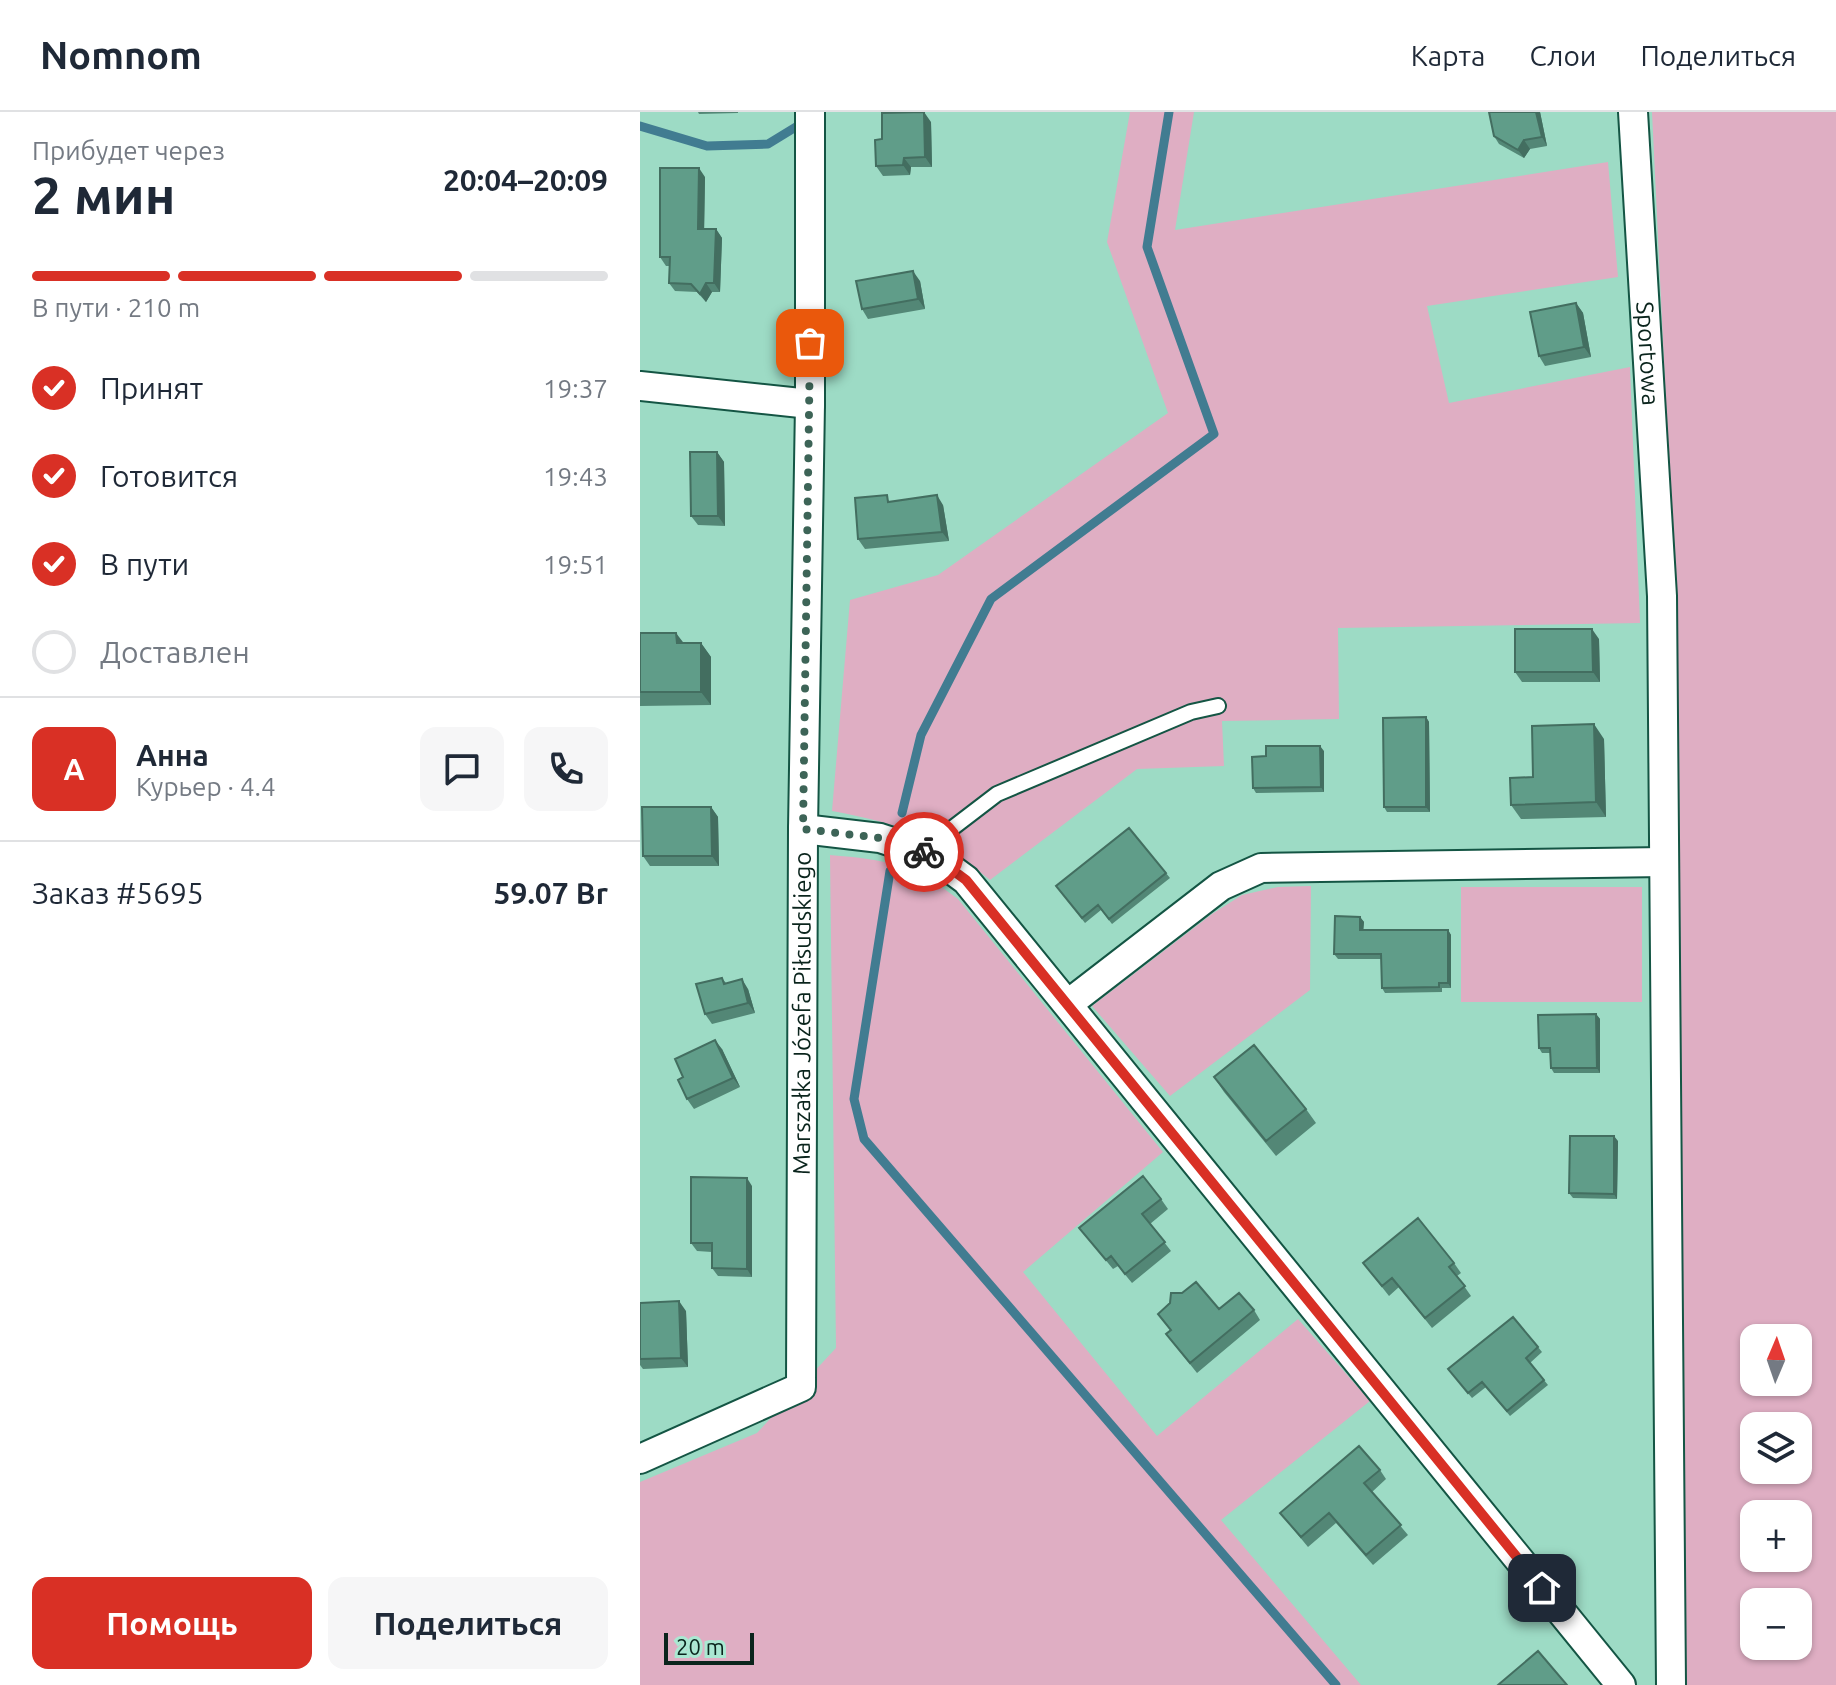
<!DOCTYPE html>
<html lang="ru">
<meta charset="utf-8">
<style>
:root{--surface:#fff;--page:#f6f6f7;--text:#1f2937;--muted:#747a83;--line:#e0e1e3;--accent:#d93025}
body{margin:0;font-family:Ubuntu,sans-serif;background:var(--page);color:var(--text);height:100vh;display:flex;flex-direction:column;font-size:30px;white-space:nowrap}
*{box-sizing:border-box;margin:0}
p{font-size:26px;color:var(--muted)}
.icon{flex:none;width:44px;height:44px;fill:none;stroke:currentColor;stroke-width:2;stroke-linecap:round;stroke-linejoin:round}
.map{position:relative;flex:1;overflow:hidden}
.side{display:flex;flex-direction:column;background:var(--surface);width:640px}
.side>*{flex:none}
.needle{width:52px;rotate:2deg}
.buttons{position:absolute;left:1100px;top:1212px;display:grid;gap:16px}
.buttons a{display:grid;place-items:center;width:72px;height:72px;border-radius:16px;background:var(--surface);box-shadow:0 2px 6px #0004;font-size:40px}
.scale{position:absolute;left:24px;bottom:20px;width:90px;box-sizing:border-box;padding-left:8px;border:4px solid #0a241c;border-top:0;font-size:22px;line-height:28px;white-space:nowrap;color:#0a241c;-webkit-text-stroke:6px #aae8d2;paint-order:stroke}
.pin{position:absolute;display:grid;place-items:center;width:68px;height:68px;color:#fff;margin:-34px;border-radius:16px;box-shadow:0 4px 12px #0006}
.courier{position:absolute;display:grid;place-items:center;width:80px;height:80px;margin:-40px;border:6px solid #d93025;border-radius:50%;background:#fff;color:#222;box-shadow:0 2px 10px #0007}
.headline em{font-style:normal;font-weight:700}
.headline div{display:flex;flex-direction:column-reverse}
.headline{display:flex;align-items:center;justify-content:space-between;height:136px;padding:0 32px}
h1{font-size:52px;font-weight:700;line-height:60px}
.bar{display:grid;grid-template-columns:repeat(4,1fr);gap:12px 8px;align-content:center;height:96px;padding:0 32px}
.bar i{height:10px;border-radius:6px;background:var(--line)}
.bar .on{background:var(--accent)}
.bar p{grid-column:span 4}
.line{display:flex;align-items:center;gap:20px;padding:0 32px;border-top:2px solid var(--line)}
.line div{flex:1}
.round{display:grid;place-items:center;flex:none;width:84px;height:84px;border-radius:16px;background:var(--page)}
ol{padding:0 32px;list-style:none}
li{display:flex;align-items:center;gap:24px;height:88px}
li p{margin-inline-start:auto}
li .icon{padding:8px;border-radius:50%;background:var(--accent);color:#fff;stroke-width:4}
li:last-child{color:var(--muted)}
li i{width:44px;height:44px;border:4px solid var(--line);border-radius:50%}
.button{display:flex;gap:16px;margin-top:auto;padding:16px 32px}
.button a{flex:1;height:92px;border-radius:16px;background:var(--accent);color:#fff;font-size:32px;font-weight:700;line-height:92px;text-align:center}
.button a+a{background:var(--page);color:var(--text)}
header{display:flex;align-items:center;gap:48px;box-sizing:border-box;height:112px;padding:0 40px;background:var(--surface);border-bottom:2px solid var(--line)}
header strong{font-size:38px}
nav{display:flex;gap:44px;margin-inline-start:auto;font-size:28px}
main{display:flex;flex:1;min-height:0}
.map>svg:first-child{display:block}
</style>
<header>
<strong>Nomnom</strong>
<nav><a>Карта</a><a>Слои</a><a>Поделиться</a></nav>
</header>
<main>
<section class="side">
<div class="headline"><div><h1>2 мин</h1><p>Прибудет через</p></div><em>20:04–20:09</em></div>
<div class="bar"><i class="on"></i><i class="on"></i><i class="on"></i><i></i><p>В пути · 210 m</p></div>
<ol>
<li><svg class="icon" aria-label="check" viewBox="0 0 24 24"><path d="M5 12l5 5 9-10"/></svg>Принят<p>19:37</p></li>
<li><svg class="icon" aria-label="check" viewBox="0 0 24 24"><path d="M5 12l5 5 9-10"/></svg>Готовится<p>19:43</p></li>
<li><svg class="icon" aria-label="check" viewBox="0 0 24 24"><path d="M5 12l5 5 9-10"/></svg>В пути<p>19:51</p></li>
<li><i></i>Доставлен</li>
</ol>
<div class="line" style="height:144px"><b class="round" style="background:var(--accent);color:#fff">А</b><div><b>Анна</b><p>Курьер · 4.4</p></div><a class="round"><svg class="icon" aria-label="chat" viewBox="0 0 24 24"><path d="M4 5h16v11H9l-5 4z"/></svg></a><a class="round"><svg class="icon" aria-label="phone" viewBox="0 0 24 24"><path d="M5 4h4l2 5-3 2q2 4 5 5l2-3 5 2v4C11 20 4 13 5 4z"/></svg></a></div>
<div class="line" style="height:104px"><div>Заказ #5695</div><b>59.07 Br</b></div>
<div class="button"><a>Помощь</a><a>Поделиться</a></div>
</section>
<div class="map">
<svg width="1196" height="1573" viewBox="0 0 1196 1573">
<rect width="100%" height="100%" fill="#9ddbc5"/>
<path fill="#dfaec3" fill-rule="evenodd" d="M490 0H554L535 118 968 50 978 165 787 194 809 291 990 255 1000 511 698 516 699 607 582 609 584 654 497 657 350 768C298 725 258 711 192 699L210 488 298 463 528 301 467 130Z
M1012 0H1196V1573H1046L1037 522ZM1114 1226H1158V1270H1114ZM1114 1314H1158V1358H1114ZM1114 1402H1158V1446H1114ZM1114 1490H1158V1534H1114Z
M190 743C247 748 272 751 318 787L523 1040 383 1160 517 1324 658 1207 730 1289 581 1408 721 1573H0V1370L117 1321 196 1236Z
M671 774 670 878 530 984 452 894 572 802 602 783 638 775Z
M821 775H1002V890H821Z"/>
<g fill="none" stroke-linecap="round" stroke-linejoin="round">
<path stroke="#417c91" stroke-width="9" d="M0 14 67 34 128 32 164 10
M262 701 281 623 351 487 574 322 507 135 529 0
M250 759 214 987 224 1027 696 1573"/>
<g stroke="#145544" stroke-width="18">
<path id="lane" d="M292 743 306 721 357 682 551 600 578 594"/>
</g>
<g stroke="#145544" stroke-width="32">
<g id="street">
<path id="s1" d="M993 0 1022 484 1031 1573"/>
<path d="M0 274 170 292"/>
<path d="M163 717 240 726 292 743 326 768 981 1573"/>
<path d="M428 892 581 774 621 756 1024 750"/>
<path id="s2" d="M0 1347 161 1275 163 717 170 292V0"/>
</g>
</g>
<use href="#lane" stroke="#fff" stroke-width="14"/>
<use href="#street" stroke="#fff" stroke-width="28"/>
</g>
<path fill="#538776" d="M58 0H98V1L59 2Z
M900 0 907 34 890 37 884 46 859 32 854 24Z
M291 10 292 55H271L270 63 243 64 236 54 242 27Z
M65 65 64 117H76L82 126 80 180H72L66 190 57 180 35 179 29 171V154H26L20 145Z
M280 169 285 197 228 207 222 197Z
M936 191 943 201 951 245 905 254 899 244Z
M77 340 84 350 85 414 58 413 51 404Z
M251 389 303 393 309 429 225 437 218 427Z
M0 521 44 531H61L71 545V593L0 594Z
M959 527 960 570H882L875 560Z
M786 605 789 610 790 700H747L744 695Z
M964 627 966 705 881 707 871 693 893 665Z
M684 639V680L616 681 613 676 626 644Z
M71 695 78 705 79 754H10L3 744Z
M489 716 530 766 472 812 461 798 445 811 416 774Z
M720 805 724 810 723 818H808L811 823V876H802V880L745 881 742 876V847H698L694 842Z
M82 866 86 871 108 877 115 901 72 912 65 902Z
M956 902 960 907V961H914L911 956 910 941H902L899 936Z
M82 937 100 975 54 997 47 987Z
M574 965 666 997 676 1011 636 1044 584 980Z
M978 1029 977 1087 933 1086 929 1081Z
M112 1074V1165L78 1164 72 1156V1140L57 1139 51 1131Z
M521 1087 528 1097 510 1112 531 1139 492 1171 478 1154 473 1157 439 1116Z
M723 1151H814L821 1161 817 1164 831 1184 792 1216 759 1175 749 1184Z
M579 1197 614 1198 620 1208 557 1261 526 1222 530 1218 518 1202Z
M46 1199 48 1255 3 1257 0 1253V1247Z
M898 1235 902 1240 890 1251 908 1273 870 1304 846 1275 832 1286 812 1262Z
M740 1358 746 1367 732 1380 768 1423 733 1453 696 1411 668 1435 640 1401Z"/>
<path fill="#436e60" d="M284 0 291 10 292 55 285 45Z
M896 0H900L907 34 902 25Z
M884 28 890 37 884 46 878 38Z
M264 46 271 55 270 63 263 53Z
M59 56 65 65 64 125 58 117Z
M76 117 82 126 80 180 74 171Z
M273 159 280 169 285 197 278 187Z
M66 171 72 180 66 190 60 182Z
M936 191 943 201 951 245 944 235Z
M77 340 84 350 85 414 78 404Z
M297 383 303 393 309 429 302 420Z
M952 517 959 527 960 570 953 560Z
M36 521 46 534 37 531Z
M61 531 71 545V593L61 580Z
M786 605 789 610 790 700 786 695Z
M954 612 964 627 966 705 956 690Z
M680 634 684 639V680L681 675Z
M71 695 78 705 79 754 72 744Z
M720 805 724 810 723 823 720 818Z
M808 818 811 823V876L808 871Z
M102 867 108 877 115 901 108 891Z
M956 902 960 907V961L957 956Z
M75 928 82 937 100 975 93 966Z
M974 1024 978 1029 977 1087 974 1082Z
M107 1066 112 1074V1165L107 1157Z
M39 1189 46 1199 48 1255 41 1246Z"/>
<path fill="#609d89" stroke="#436e60" stroke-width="2" d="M284 0 285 45 264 46 263 53 236 54 235 28 242 27V1Z
M849 0H896L902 25 884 28 878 38 854 24Z
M20 56H59L58 117H76L74 171H66L60 182 51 172 29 171 30 145H20Z
M273 159 278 187 222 197 216 169Z
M936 191 944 235 899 244 890 200Z
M50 340H77L78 404H51Z
M247 383 248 390 297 383 302 420 218 427 215 386Z
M875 517H952L953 560H875Z
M0 521H36L37 531H61V580H0Z
M786 605V695H744L743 606Z
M954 612 956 690 871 693 870 666 893 665 892 614Z
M626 634H680L681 675 613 676 612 645 626 644Z
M2 695H71L72 744H3Z
M489 716 526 761 469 807 458 793 442 806 416 774Z
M695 804 720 805V818H808V871H799V875L742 876 741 842H694Z
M82 866 84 872 102 867 108 891 65 902 56 872Z
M956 902 957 956H911L910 936H899L898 903Z
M75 928 93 966 47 987 38 968 43 965 35 947Z
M614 933 666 997 626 1029 574 965Z
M930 1024H974V1082L929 1081Z
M503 1064 521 1087 502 1102 525 1130 485 1162 471 1144 466 1148 439 1116Z
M51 1065 107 1066V1157L72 1156V1131H51Z
M778 1106 814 1151 809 1155 825 1174 785 1206 752 1166 742 1174 723 1151Z
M556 1170 579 1197 599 1181 614 1198 550 1251 526 1222 531 1218 518 1202 530 1191 531 1181H542Z
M39 1189 41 1246 0 1247V1191Z
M873 1205 898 1235 886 1246 904 1268 867 1299 842 1270 828 1281 808 1257Z
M719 1334 740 1358 724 1371 761 1413 726 1443 689 1401 661 1425 640 1401Z
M898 1539 927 1573H858Z"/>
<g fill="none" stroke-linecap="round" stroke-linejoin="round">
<path stroke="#3d6457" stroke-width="8" stroke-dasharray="0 14.4" d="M170 231 163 717 240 726 284 740"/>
<path stroke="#d93025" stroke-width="10" d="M284 740 292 743 326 768 902 1476"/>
</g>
<g text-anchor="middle" stroke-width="7" stroke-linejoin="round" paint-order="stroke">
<g font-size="24" fill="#0a241c" stroke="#aae8d2">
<text dy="8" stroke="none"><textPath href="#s1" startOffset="242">Sportowa</textPath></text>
<text dy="8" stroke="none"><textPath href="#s2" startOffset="550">Marszałka Józefa Piłsudskiego</textPath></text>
</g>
</g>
</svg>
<div class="buttons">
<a><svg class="needle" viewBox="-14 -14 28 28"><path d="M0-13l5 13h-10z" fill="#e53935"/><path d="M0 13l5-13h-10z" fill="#747a83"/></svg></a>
<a><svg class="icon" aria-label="layers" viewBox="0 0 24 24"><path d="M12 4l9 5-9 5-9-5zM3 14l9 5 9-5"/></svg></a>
<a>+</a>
<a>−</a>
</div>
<div class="scale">20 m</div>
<div class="pin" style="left:170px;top:231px;background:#ea580c"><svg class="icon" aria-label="bag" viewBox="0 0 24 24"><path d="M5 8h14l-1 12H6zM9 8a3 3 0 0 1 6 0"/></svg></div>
<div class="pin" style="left:902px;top:1476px;background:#1f2937"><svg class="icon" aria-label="home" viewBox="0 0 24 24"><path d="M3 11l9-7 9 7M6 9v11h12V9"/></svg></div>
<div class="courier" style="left:284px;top:740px"><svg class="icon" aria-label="bike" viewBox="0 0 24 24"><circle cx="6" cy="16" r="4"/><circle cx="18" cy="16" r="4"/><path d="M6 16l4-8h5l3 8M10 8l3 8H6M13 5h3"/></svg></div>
</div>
</main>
